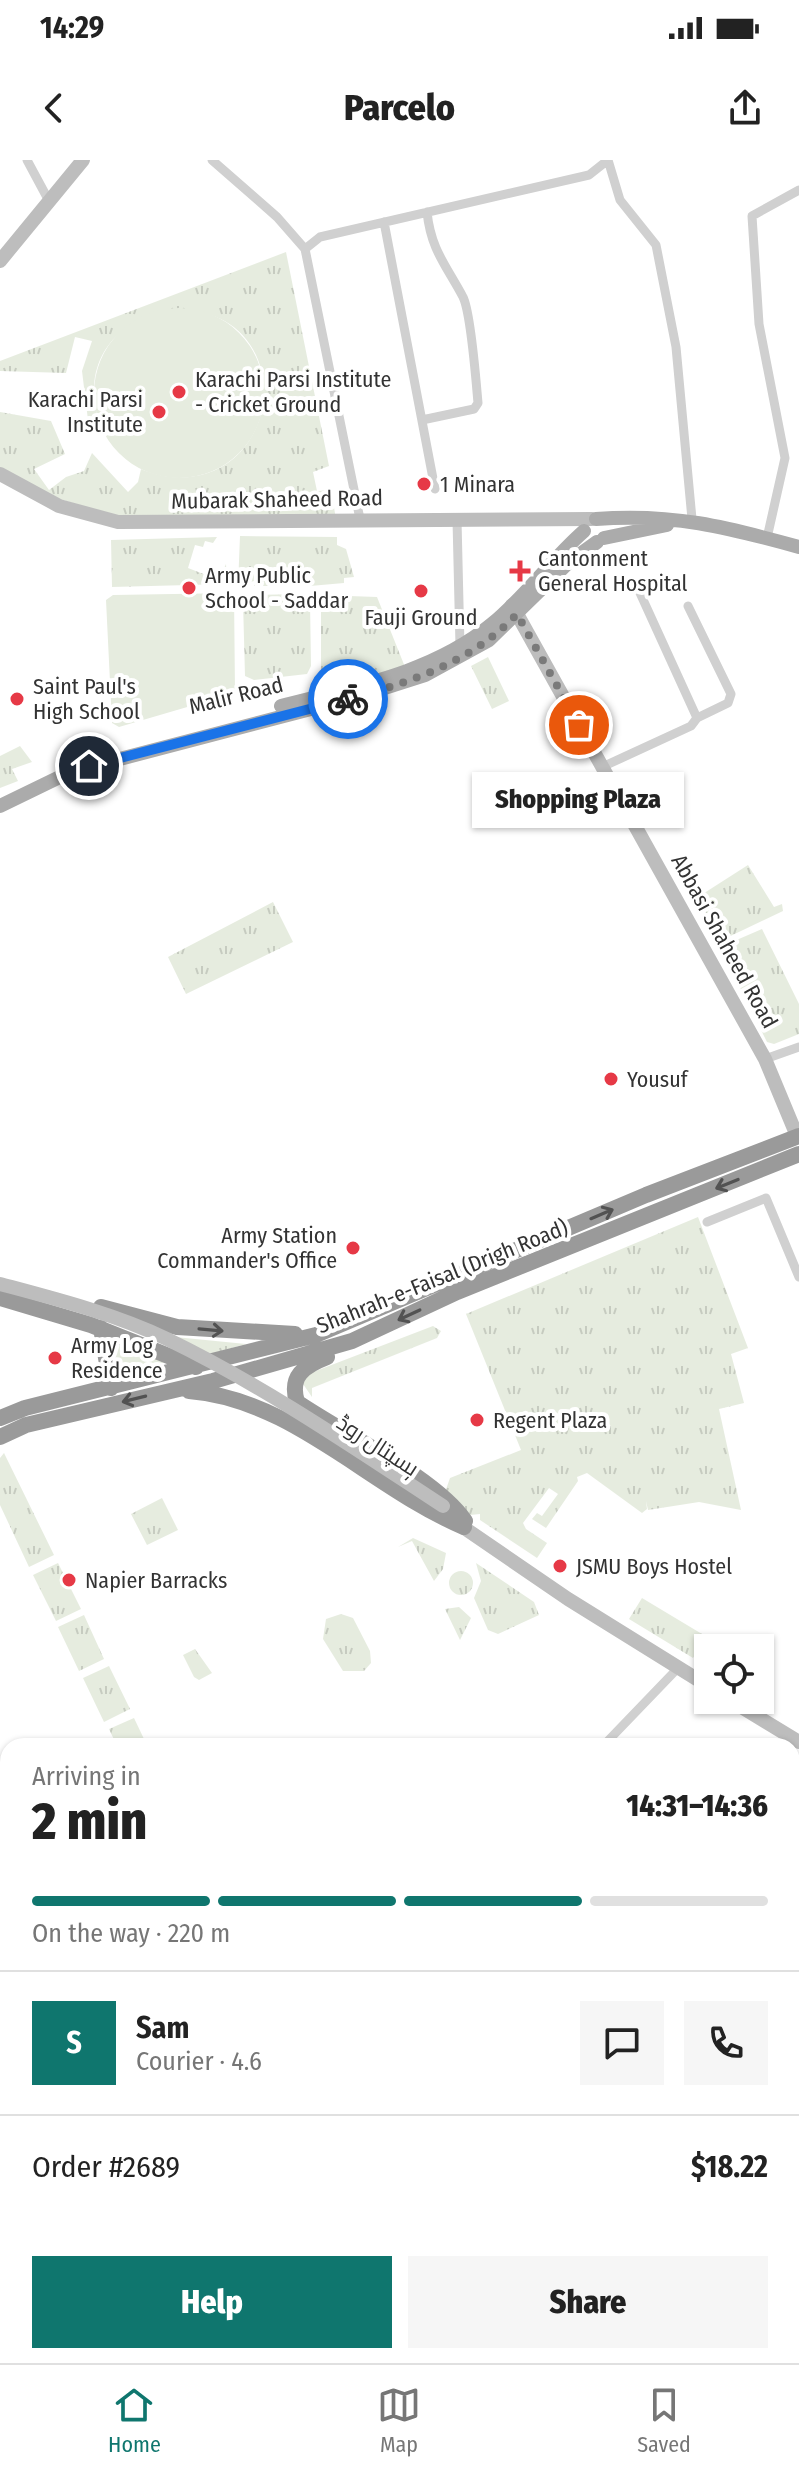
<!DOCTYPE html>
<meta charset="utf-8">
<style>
:root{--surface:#fff;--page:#f6f6f6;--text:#222;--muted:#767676;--line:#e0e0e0;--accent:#0f766e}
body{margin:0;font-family:"Fira Sans Condensed",Cairo,sans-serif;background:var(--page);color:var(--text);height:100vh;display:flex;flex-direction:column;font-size:30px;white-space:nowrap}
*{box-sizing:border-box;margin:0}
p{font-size:26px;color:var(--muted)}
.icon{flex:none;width:44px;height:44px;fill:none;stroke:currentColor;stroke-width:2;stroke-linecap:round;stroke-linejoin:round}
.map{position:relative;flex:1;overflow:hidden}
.panel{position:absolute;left:0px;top:1578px;width:800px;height:626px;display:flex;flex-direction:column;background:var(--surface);border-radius:24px 24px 0 0;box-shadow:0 2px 6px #0004}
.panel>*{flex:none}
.buttons{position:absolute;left:694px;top:1474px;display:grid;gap:16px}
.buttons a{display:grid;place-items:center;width:80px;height:80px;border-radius:0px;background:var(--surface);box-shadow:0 2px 6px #0004;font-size:40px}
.pin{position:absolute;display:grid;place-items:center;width:68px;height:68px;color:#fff;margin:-34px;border:4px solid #fff;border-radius:50%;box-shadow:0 2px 8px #0007}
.courier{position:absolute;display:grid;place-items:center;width:80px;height:80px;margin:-40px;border:6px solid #1a73e8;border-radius:50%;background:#fff;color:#222;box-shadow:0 2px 10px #0007}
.bubble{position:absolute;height:56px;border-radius:0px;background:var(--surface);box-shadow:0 2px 6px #0004;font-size:26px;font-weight:800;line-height:56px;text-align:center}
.overview em{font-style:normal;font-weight:800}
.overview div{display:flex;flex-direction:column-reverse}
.overview{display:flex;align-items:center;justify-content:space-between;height:136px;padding:0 32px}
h1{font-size:52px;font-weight:800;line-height:60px}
.bar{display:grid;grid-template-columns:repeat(4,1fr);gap:12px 8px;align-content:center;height:96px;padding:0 32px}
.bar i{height:10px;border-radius:6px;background:var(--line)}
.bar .active{background:var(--accent)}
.bar p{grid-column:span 4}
.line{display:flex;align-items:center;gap:20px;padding:0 32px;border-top:2px solid var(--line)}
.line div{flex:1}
.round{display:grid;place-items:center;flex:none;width:84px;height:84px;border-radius:0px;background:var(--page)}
.action{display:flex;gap:16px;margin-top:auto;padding:16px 32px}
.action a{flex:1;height:92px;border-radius:0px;background:var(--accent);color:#fff;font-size:32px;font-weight:800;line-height:92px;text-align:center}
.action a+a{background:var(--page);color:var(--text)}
.status{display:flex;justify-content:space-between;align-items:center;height:56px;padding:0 40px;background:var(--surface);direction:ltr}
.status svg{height:22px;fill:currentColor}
header{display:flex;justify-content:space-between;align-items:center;height:104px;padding:0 32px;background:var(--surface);font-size:36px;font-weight:800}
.tabs{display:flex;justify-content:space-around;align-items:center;height:112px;border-top:2px solid var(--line);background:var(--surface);font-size:22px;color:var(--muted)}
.tabs a{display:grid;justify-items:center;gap:4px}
.tabs .active{color:var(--accent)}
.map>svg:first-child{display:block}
</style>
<div class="status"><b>14:29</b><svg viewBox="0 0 49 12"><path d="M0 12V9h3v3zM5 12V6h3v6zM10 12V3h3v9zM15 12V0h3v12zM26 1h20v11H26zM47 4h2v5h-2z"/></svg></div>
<header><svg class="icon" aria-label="back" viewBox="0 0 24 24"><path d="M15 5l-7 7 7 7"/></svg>Parcelo<svg class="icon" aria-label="share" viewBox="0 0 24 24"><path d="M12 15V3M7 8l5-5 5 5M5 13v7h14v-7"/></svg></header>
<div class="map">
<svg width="799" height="2203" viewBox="0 0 799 2203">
<defs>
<pattern id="grass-tufts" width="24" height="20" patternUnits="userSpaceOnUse" patternTransform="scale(2)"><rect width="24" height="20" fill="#e6ecdf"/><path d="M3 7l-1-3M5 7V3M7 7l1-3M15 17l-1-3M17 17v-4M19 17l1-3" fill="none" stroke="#c6cbc0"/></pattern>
</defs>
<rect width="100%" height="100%" fill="#fff"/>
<path fill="url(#grass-tufts)" d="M286 92 329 306 313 312 317 331 331 330 336 359H126L63 340 62 343 0 312V252L51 261 65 294 34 309 49 330 66 317 84 311 92 293 128 332 138 322 141 309C171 322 206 321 233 299 253 282 265 255 264 229 257 106 64 136 98 259L88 260 82 211 92 181 75 177 66 213 0 211V201Z
M240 376 337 377V385L346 389 354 417 344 418V423L310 426 295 415V419H284V415L268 426H254V421L238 426Z
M217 377 213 383 205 381 203 387 195 385 188 408 219 420 226 404 227 424 112 427 111 380Z
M300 434 310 442 311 506 307 514 254 520 245 516 243 441 251 435Z
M321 435 377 437 407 512 321 531Z
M488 497 509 541 492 549 471 506Z
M20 586 32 602 12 609 18 621 0 628V596Z
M748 705 774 747 782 744 783 751 720 781 698 737Z
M273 742 293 782 186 834 168 797Z
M762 769 799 844V874L774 884 767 882 723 793 725 785Z
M698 1057 748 1188 731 1194 744 1243 719 1249 741 1350 699 1342 648 1350 646 1341 647 1349 642 1353 587 1313 577 1317 578 1321 546 1368 532 1359 537 1353 542 1356 558 1334 549 1328 523 1363 526 1369 547 1383 537 1398 480 1360V1354L470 1355 443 1338 450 1318 521 1290 466 1154Z
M433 1166 441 1171 437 1178 312 1228V1237L303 1224 308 1214Z
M106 1177 173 1200 117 1215Z
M175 1177 246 1184 207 1195Z
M4 1293 54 1395 29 1407 0 1345V1298Z
M162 1338 178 1370 147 1385 131 1354Z
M413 1378 446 1393 443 1409 434 1421 412 1381 398 1387Z
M58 1403 81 1449 56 1461 33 1415Z
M476 1403 534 1442 539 1455 498 1474 488 1470 474 1438 481 1421Z
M449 1423a12 12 0 1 1 24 0a12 12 0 1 1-24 0Z
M642 1438 707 1477 693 1498 629 1459Z
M459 1447 471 1458 460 1480 445 1449Z
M341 1454 353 1458 370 1491 371 1503 364 1511H343L323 1479 326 1459Z
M84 1455 104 1499 79 1511 58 1467Z
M195 1489 212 1513 199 1520 194 1517 183 1495Z
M109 1506 130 1549 104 1562 83 1518Z
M134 1558 144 1579 130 1586H117L109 1569Z
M792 1812 799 1822V1893L792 1882Z"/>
<path fill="#e6ecdf" d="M94 233a85 85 0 1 1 170 0a85 85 0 1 1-170 0Z
M234 433 235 533 119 567 112 563 106 440 113 435Z
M799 1999V2086L792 2075V2004Z
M407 2196H479L483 2203H411Z"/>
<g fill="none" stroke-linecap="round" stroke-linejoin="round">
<path stroke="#d0d0d0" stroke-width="9" d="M27 0 49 41
M212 0 277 57 305 89 360 359
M608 0 620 40 656 85 676 187 692 359
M384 62 435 329
M305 89 320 77 589 15 608 0
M422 260 474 249 478 243C476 221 471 153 463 137 446 105 431 90 427 52
M457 360 460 486
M767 378 785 298 759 164 752 56 799 30
M688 446 731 534 728 543 697 558
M602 607 691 566 697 558 640 433
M765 899 799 887
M707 1062 766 1038 799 1117
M603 1586 678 1508
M0 1630 8 1645
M792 1656 799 1645
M792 1745 799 1740
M792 1985 799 1981
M792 2136 799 2132
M0 2174 8 2169
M693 2199 698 2196"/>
<path stroke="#bdbdbd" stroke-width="14" d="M0 101 83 0
M0 314 59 346 118 362 592 359
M512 445 765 899 797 976
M457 1363 568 1439 708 1526
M730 1540 799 1582
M0 2078 8 2092
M0 2105 8 2119
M53 2196 57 2203
M68 2196 72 2203"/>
<path stroke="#ababab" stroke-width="14" d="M596 359C672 353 727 367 799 387
M604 378 667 365
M281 546C354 527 433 513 492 464 526 436 551 400 584 371
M0 646 70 612 353 538 425 515 489 480 568 403 597 382"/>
<path stroke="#9a9a9a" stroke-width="16" d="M0 1138 91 1165 196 1207
M101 1147 177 1167 295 1174
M101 1168 111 1228
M327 1197C304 1206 289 1216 297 1242 342 1273 436 1318 465 1361
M189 1231C293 1239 371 1328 464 1367
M0 1258 25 1248 316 1175 646 1035 799 976
M0 1277 26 1265 213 1221 352 1181 457 1132 799 994"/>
<path stroke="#bdbdbd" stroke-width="14" d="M0 1124C56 1139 115 1154 167 1179 264 1226 353 1287 443 1346"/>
</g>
<defs><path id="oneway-shaft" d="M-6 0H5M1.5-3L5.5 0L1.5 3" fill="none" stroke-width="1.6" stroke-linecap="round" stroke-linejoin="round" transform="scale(2)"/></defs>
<g stroke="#525252">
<use href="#oneway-shaft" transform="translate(727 1024) rotate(158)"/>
<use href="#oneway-shaft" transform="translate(602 1054) rotate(-23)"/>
<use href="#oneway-shaft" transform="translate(409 1155) rotate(155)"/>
<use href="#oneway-shaft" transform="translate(211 1170) rotate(5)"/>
<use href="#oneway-shaft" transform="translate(134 1239) rotate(166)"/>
</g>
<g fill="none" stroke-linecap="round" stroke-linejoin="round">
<path stroke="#7a7a7a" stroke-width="8" stroke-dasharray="0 14.4" d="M348 539C411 522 472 502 517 454L579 565"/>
<path stroke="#1a73e8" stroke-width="10" d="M89 606 348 539"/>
</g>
<g fill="#e63946" stroke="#fff" stroke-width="3">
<circle cx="179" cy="232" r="8"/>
<circle cx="159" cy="252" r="8"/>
<circle cx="424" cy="324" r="8"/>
<path d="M516 399h8v8h8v8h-8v8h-8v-8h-8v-8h8z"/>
<circle cx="189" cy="428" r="8"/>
<circle cx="421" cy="431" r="8"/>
<circle cx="17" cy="539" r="8"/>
<circle cx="611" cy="919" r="8"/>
<circle cx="353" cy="1088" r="8"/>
<circle cx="55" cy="1198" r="8"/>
<circle cx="477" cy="1260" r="8"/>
<circle cx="560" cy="1406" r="8"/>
<circle cx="69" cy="1420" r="8"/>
</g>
<g text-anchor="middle" stroke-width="8" stroke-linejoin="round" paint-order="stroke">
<g font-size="22" fill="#333" stroke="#fff" text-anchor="start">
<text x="195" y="227">Karachi Parsi Institute<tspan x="195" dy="25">- Cricket Ground</tspan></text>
<text x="143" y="247" text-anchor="end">Karachi Parsi<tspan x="143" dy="25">Institute</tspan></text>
<text x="440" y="332">1 Minara</text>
<text x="538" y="406">Cantonment<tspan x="538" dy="25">General Hospital</tspan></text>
<text x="205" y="423">Army Public<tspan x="205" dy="25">School - Saddar</tspan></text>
<text x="421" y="465" text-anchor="middle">Fauji Ground</text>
<text x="33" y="534">Saint Paul's<tspan x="33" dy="25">High School</tspan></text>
<text x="627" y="927">Yousuf</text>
<text x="337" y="1083" text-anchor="end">Army Station<tspan x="337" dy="25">Commander's Office</tspan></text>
<text x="71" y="1193">Army Log<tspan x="71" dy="25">Residence</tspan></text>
<text x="493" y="1268">Regent Plaza</text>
<text x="576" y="1414">JSMU Boys Hostel</text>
<text x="85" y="1428">Napier Barracks</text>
</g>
<g font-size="22" fill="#333" stroke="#fff">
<text transform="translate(277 339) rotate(-1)" y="8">Mubarak Shaheed Road</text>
<text transform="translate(236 535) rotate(-14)" y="8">Malir Road</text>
<text transform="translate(725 781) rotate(61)" y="8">Abbasi Shaheed Road</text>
<text transform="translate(442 1116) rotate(-22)" y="8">Shahrah-e-Faisal (Drigh Road)</text>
<text transform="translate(378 1285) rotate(33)" y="8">ہسپتال روڈ</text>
</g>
</g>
</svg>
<div class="buttons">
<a><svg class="icon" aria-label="locate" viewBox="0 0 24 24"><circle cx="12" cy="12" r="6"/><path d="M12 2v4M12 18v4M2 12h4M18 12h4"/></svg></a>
</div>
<div class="pin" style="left:579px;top:565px;background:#ea580c"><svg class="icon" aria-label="bag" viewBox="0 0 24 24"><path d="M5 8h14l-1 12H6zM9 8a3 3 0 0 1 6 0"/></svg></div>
<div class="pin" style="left:89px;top:606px;background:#1f2937"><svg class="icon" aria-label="home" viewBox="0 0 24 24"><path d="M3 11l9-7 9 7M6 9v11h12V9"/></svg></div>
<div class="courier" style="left:348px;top:539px"><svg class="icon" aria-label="bike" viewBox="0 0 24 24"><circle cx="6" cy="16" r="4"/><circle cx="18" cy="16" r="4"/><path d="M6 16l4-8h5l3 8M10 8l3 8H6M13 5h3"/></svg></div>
<div class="bubble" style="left:472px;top:612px;width:212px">Shopping Plaza</div>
<section class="panel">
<div class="overview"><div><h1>2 min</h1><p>Arriving in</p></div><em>14:31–14:36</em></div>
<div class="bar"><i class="active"></i><i class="active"></i><i class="active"></i><i></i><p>On the way · 220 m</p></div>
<div class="line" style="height:144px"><b class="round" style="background:var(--accent);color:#fff">S</b><div><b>Sam</b><p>Courier · 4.6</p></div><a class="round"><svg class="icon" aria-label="chat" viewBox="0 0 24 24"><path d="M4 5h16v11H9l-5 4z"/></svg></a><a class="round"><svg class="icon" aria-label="phone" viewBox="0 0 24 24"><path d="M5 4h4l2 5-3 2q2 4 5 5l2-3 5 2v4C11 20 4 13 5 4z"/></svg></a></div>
<div class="line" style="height:104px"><div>Order #2689</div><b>$18.22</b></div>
<div class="action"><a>Help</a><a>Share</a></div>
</section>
</div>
<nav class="tabs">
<a class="active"><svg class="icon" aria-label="home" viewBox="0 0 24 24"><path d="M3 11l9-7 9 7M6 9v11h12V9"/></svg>Home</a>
<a><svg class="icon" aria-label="map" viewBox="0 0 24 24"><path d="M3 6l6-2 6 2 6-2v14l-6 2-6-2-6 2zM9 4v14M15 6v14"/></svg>Map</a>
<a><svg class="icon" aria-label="saved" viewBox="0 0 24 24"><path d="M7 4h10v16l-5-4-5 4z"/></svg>Saved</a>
</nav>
